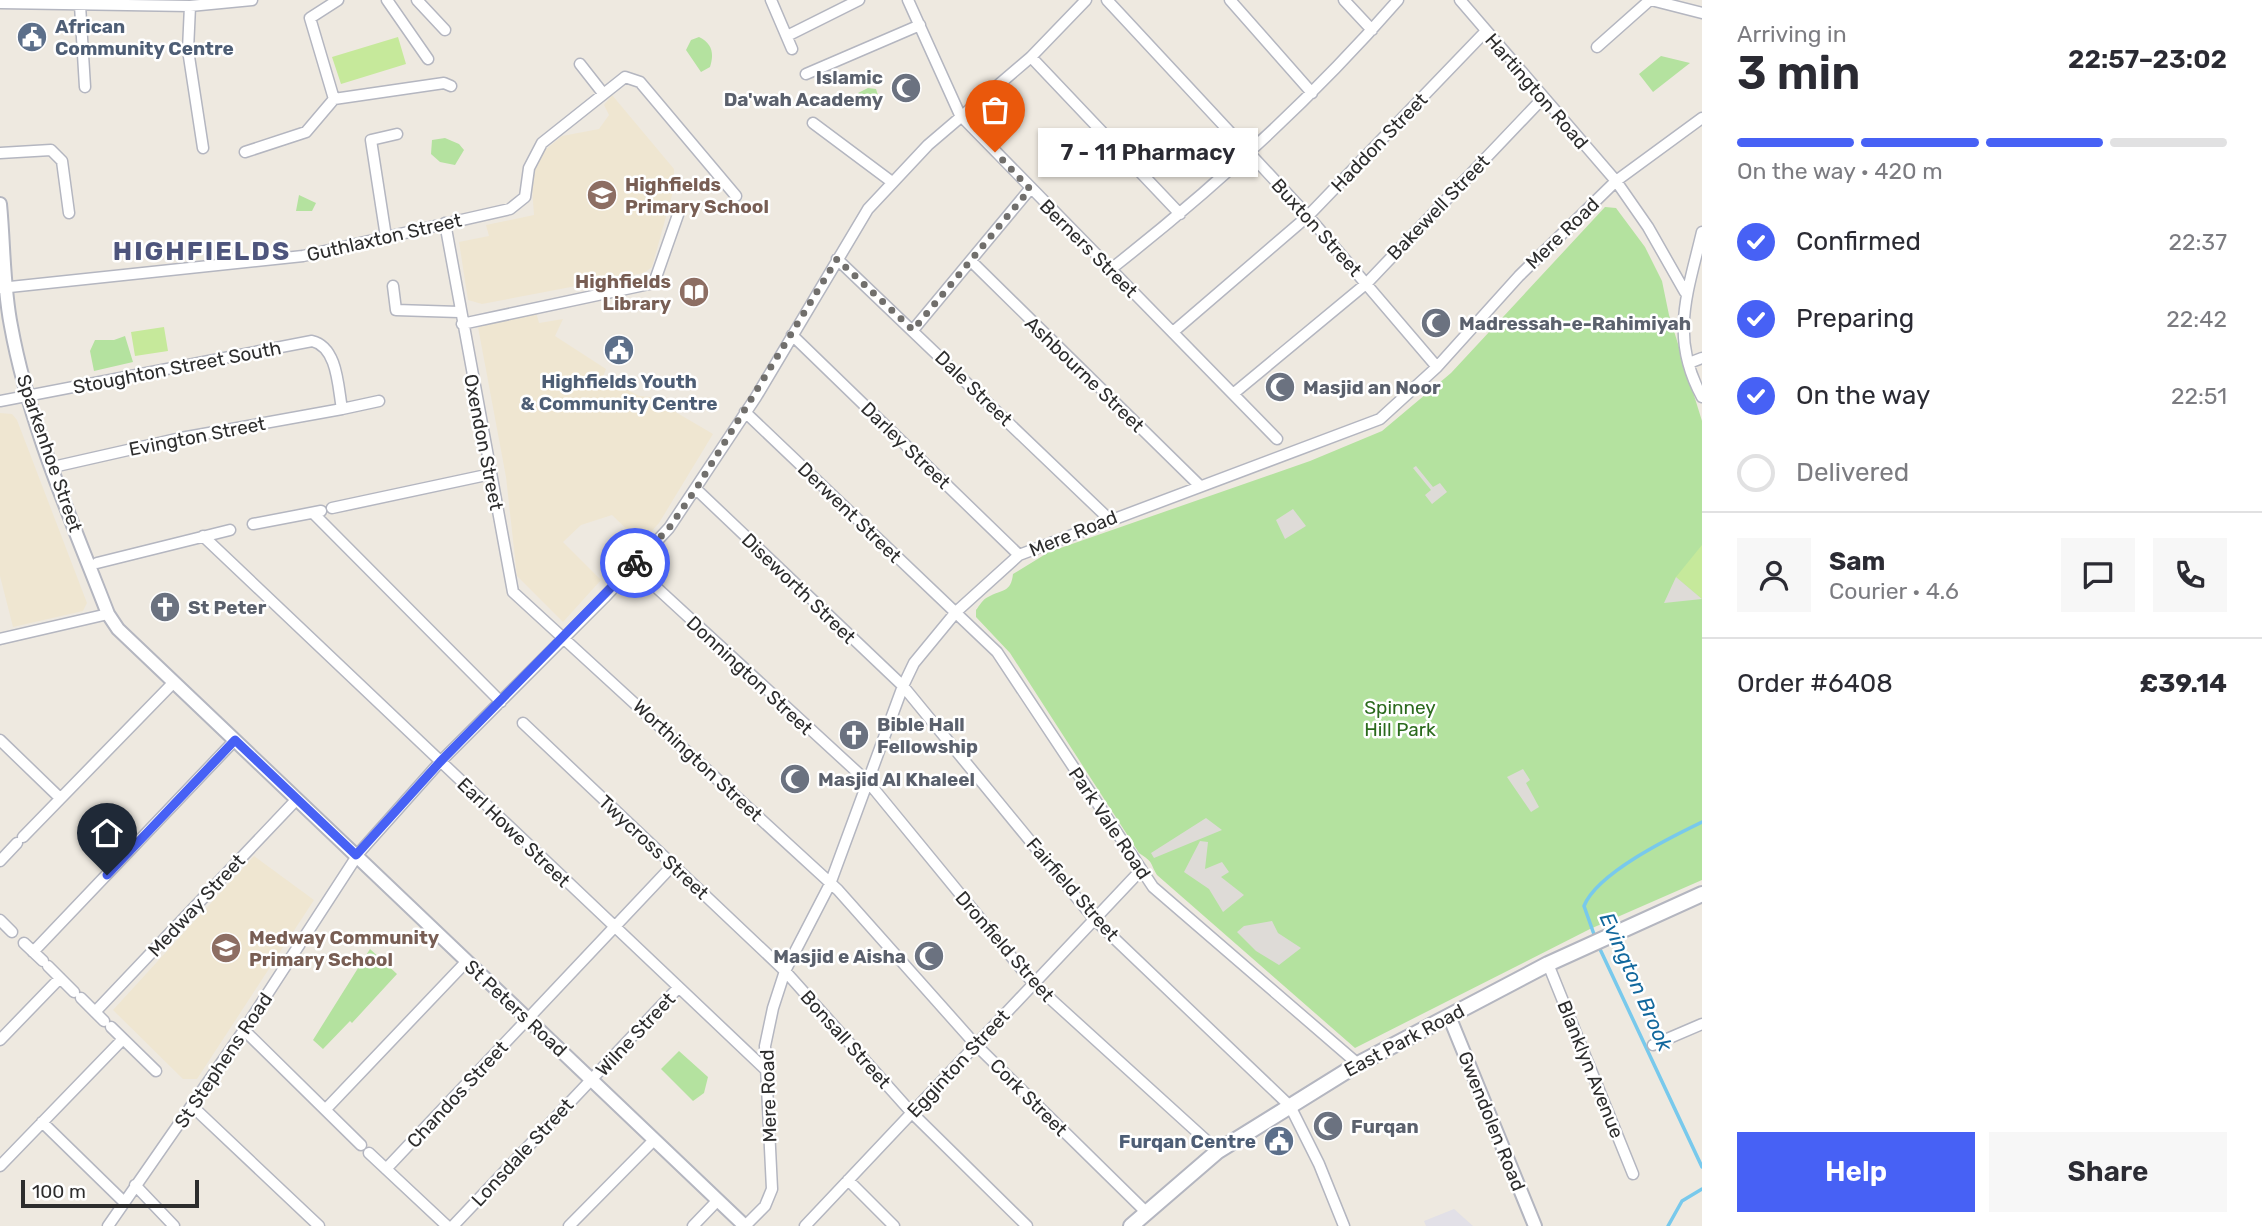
<!DOCTYPE html>
<meta charset="utf-8">
<style>
:root{--surface:#fff;--page:#f7f7f7;--text:#2b2b33;--muted:#7c7c81;--line:#e1e1e2;--accent:#4761f5}
body{margin:0;font-family:Rubik,sans-serif;background:var(--page);color:var(--text);height:100vh;display:flex;flex-direction:column;font-size:26px;white-space:nowrap}
*{box-sizing:border-box;margin:0}
p{font-size:23px;color:var(--muted)}
.icon{flex:none;width:38px;height:38px;fill:none;stroke:currentColor;stroke-width:2;stroke-linecap:round;stroke-linejoin:round}
.map{position:relative;flex:1;overflow:hidden}
.drawer{display:flex;flex-direction:column;background:var(--surface);width:560px}
.drawer>*{flex:none}
.scale{position:absolute;left:21px;bottom:18px;width:178px;box-sizing:border-box;padding-left:7px;border:4px solid #2d2d2d;border-top:0;font-size:19px;line-height:24px;white-space:nowrap;color:#2d2d2d;-webkit-text-stroke:5px #fff;paint-order:stroke}
.pin{position:absolute;display:grid;place-items:center;width:60px;height:60px;color:#fff;margin:-72px -30px;border-radius:50% 50% 50% 0;rotate:-45deg;box-shadow:0 0 7px #0007}
.pin .icon{rotate:45deg}
.courier{position:absolute;display:grid;place-items:center;width:70px;height:70px;margin:-35px;border:5px solid #4761f5;border-radius:50%;background:#fff;color:#222;box-shadow:0 2px 9px #0007}
.bubble{position:absolute;height:49px;border-radius:0px;background:var(--surface);box-shadow:0 2px 5px #0004;font-size:23px;font-weight:600;line-height:49px;text-align:center}
.head em{font-style:normal;font-weight:600}
.head div{display:flex;flex-direction:column-reverse}
.head{display:flex;align-items:center;justify-content:space-between;height:119px;padding:0 35px}
h1{font-size:46px;font-weight:600;line-height:52px}
.bar{display:grid;grid-template-columns:repeat(4,1fr);gap:10px 7px;align-content:center;height:84px;padding:0 35px}
.bar i{height:9px;border-radius:5px;background:var(--line)}
.bar .on{background:var(--accent)}
.bar p{grid-column:span 4}
.line{display:flex;align-items:center;gap:18px;padding:0 35px;border-top:2px solid var(--line)}
.line div{flex:1}
.round{display:grid;place-items:center;flex:none;width:74px;height:74px;border-radius:0px;background:var(--page)}
ol{padding:0 35px;list-style:none}
li{display:flex;align-items:center;gap:21px;height:77px}
li p{margin-inline-start:auto}
li .icon{padding:7px;border-radius:50%;background:var(--accent);color:#fff;stroke-width:4}
li:last-child{color:var(--muted)}
li i{width:38px;height:38px;border:4px solid var(--line);border-radius:50%}
.button{display:flex;gap:14px;margin-top:auto;padding:14px 35px}
.button a{flex:1;height:80px;border-radius:0px;background:var(--accent);color:#fff;font-size:28px;font-weight:600;line-height:80px;text-align:center}
.button a+a{background:var(--page);color:var(--text)}
main{display:flex;flex:1;min-height:0}
.map>svg:first-child{display:block}
</style>
<main>
<div class="map">
<svg width="1702" height="1226" viewBox="0 0 1702 1226">
<rect width="100%" height="100%" fill="#eee9e0"/>
<path fill="#e2e0e7" d="M1454 1209 1473 1226H1426L1424 1221Z"/>
<path fill="#efe6d1" d="M612 95 674 169V188L652 267 644 273 482 304 468 300 459 242 489 236 486 225 534 215 531 174 540 154 562 136 599 129 609 115 604 105Z
M536 312 539 323 563 319 555 336 606 369 603 377 639 396 650 397 713 434 659 523 641 543 612 515 581 525 563 542 601 580 563 622 517 576 506 477 478 327Z
M0 413 12 414 17 420 87 603 83 611 13 627 0 576Z
M254 856 314 900 197 1079H183L113 1010Z"/>
<path fill="#b4e29f" d="M699 37C713 44 714 54 710 67L701 72 686 50 691 40Z
M1661 56 1690 63 1653 92 1639 74Z
M868 88 876 89 881 105 874 108 862 100 858 93Z
M445 138 459 144 464 150 455 165 440 162 431 154 432 140Z
M299 195 316 203 312 211H296Z
M1605 207 1616 208 1645 247 1662 281 1669 315 1702 421V880L1590 929 1355 1048 1157 875C1149 861 1154 863 1139 853L1010 653 976 617V610C979 606 983 599 988 597 1002 589 1011 593 1013 574L1049 552 1310 461 1382 431 1451 373Z
M125 336 133 362 94 371 90 351 95 340H114Z
M370 949 397 974 352 1023 350 1021 323 1049 313 1040Z
M679 1051 708 1077 704 1093 693 1101 661 1069Z"/>
<path fill="#c6e99b" d="M398 37 406 64 341 84 332 57Z
M164 327 168 351 135 356 131 332Z
M1702 545V599L1676 577Z"/>
<path fill="#dedbd7" d="M1416 466 1433 487 1440 483 1447 492 1432 504 1425 495 1431 490 1413 468Z
M1293 509 1306 526 1285 539 1276 520Z
M1676 577 1702 599 1664 603Z
M1523 769 1530 780 1526 783 1539 807 1531 812 1507 777Z
M1206 818 1222 830 1154 858 1151 853Z
M1200 841 1208 842 1205 869 1222 862 1229 872 1221 877 1244 895 1223 912 1209 889 1184 872Z
M1272 921 1278 933 1301 948 1279 965 1256 951 1237 932 1244 926Z"/>
<g fill="none" stroke-linecap="round" stroke-linejoin="round">
<path stroke="#78c9ec" stroke-width="3.5" d="M1596 940 1584 906C1597 873 1671 837 1702 822
M1599 947 1702 1167
M1668 1226 1682 1201 1702 1189"/>
<g stroke="#b4b6c0" stroke-width="13">
<path id="minor" d="M338 0 310 18 334 99 444 83 451 86
M387 0 428 59
M417 0 445 30
M771 0 792 49
M908 0 960 115 1277 439
M1107 0 1308 216 1437 367
M1230 0 1312 93
M1344 0 1372 30
M1460 0 1616 181 1648 227 1685 292
M1651 0 1702 13
M0 3 190 6 252 0
M80 5 85 87
M190 6 188 50 203 148
M787 36 859 0
M1597 47 1650 0
M1031 57 1180 214
M580 64 602 92
M806 74 920 25
M813 123 892 182
M245 152 306 132 334 99
M0 153 51 150 62 161 69 213
M445 223 513 592 838 890 975 1044 1146 1212
M1702 232C1688 292 1669 337 1702 397
M386 237 371 140 397 134
M837 259 1109 519
M971 261 1200 486
M1111 269C1214 188 1312 99 1398 0
M393 286 396 310 459 312
M0 288 303 256 510 209 525 197 529 168 542 143 625 77 640 82 736 196
M462 324 654 283 680 209
M913 330 1030 189
M1173 332 1308 216 1486 31
M792 335 1019 555
M1689 363 1702 358
M1233 394 1367 283 1543 98
M0 401 312 341C338 347 338 388 342 409L181 438 53 467
M342 409 379 401
M745 412 997 652 1153 887 1358 1064
M696 489 903 686 1095 920 1290 1106 1319 1164 1344 1226
M332 508 491 474
M313 513 501 702
M253 524 321 511
M203 536 765 1069
M97 563 230 530
M633 566 869 783 1033 983 1218 1151
M0 639 108 614
M523 723 785 971 911 1112 1027 1226
M0 740 60 798
M23 837 174 682
M357 855 440 762 604 598 669 528 756 397 868 209 928 145 1031 57 1086 0
M0 861 17 843
M0 920 12 932
M24 943 43 961
M33 952 235 740
M1548 964 1633 1174
M48 966 74 992
M81 998 104 1021
M95 1012 297 799
M111 1027 156 1071
M244 1030 361 1145
M0 1040 60 978
M1653 1045 1702 1024
M192 1106 319 1226
M326 1109 467 961
M42 1122 124 1202
M369 1153 447 1226
M0 1166 123 1039
M386 1169 673 865
M848 1180 894 1226
M135 1185 174 1226
M108 1226 242 1033 357 856
M453 1226 677 989
M569 1226 654 1140
M693 1226 717 1201
M745 1226 765 1206 772 1189 765 1046 773 1008 785 971 830 884 903 686 914 663 956 612 1019 555 1380 419 1437 367 1519 276 1616 181 1702 118
M805 1226 1141 870"/>
</g>
<g stroke="#b4b6c0" stroke-width="16">
<path id="tertiary" d="M0 204C4 245 3 286 11 326 29 425 72 521 108 614L118 629 745 1226
M1449 1016 1535 1226"/>
</g>
<g stroke="#b4b6c0" stroke-width="18">
<path id="secondary" d="M1131 1226 1218 1151 1358 1064 1548 964 1702 894"/>
</g>
<use href="#minor" stroke="#fff" stroke-width="10"/>
<use href="#tertiary" stroke="#fff" stroke-width="12"/>
<use href="#secondary" stroke="#fff" stroke-width="14"/>
</g>
<g fill="none" stroke-linecap="round" stroke-linejoin="round">
<path stroke="#716f6c" stroke-width="7" stroke-dasharray="0 12.6" d="M635 563 669 528 696 489 837 259 913 330 1030 189 995 152"/>
<path stroke="#4761f5" stroke-width="9" d="M107 875 235 740 356 855 440 762 635 563"/>
</g>
<defs>
<g id="civic-disc" transform="scale(1.575)"><circle r="9.5" fill="#5c6f8a" stroke="#fff"/><path d="M-.6-6.5H3V-4.5H.6V-3L4-1V1h2V6H-6V1h2V-1L-.6-3ZM-1.2 2.5V6h2.4V2.5Z" fill="#fff"/></g>
<g id="mosque-disc" transform="scale(1.575)"><circle r="9.5" fill="#6b7280" stroke="#fff"/><path d="M3.5-4.9A6 6 0 1 0 3.5 4.9A5 5 0 1 1 3.5-4.9Z" fill="#fff"/></g>
<g id="school-disc" transform="scale(1.575)"><circle r="9.5" fill="#8d6e63" stroke="#fff"/><path d="M0-5L7-2L0 1L-7-2ZM-4 1L0 2.5L4 1V4Q0 6-4 4Z" fill="#fff"/></g>
<g id="library-disc" transform="scale(1.575)"><circle r="9.5" fill="#8d6e63" stroke="#fff"/><path d="M-6-4Q-3-5.5-.7-3.5V5Q-3 3-6 4ZM6-4Q3-5.5 .7-3.5V5Q3 3 6 4Z" fill="#fff"/></g>
<g id="church-disc" transform="scale(1.575)"><circle r="9.5" fill="#6b7280" stroke="#fff"/><path d="M-1.2-6h2.4v3.5h3.3v2.4h-3.3V6h-2.4V-.1h-3.3v-2.4h3.3Z" fill="#fff"/></g>
</defs>
<g fill-rule="evenodd">
<use href="#civic-disc" x="32" y="37"/>
<use href="#mosque-disc" x="906" y="88"/>
<use href="#school-disc" x="602" y="195"/>
<use href="#library-disc" x="694" y="292"/>
<use href="#mosque-disc" x="1436" y="323"/>
<use href="#civic-disc" x="619" y="350"/>
<use href="#mosque-disc" x="1280" y="387"/>
<use href="#church-disc" x="165" y="607"/>
<use href="#church-disc" x="854" y="735"/>
<use href="#mosque-disc" x="795" y="779"/>
<use href="#school-disc" x="226" y="948"/>
<use href="#mosque-disc" x="929" y="956"/>
<use href="#mosque-disc" x="1328" y="1126"/>
<use href="#civic-disc" x="1279" y="1141"/>
</g>
<g text-anchor="middle" stroke-width="5" stroke-linejoin="round" paint-order="stroke">
<g font-size="19" font-weight="bold" fill="#4e5e75" stroke="#fff" text-anchor="start">
<text x="55" y="33">African<tspan x="55" dy="22">Community Centre</tspan></text>
<text x="619" y="388" text-anchor="middle">Highfields Youth<tspan x="619" dy="22">&amp; Community Centre</tspan></text>
<text x="1256" y="1148" text-anchor="end">Furqan Centre</text>
</g>
<g font-size="19" font-weight="bold" fill="#5b616d" stroke="#fff" text-anchor="start">
<text x="883" y="84" text-anchor="end">Islamic<tspan x="883" dy="22">Da'wah Academy</tspan></text>
<text x="1459" y="330">Madressah-e-Rahimiyah</text>
<text x="1303" y="394">Masjid an Noor</text>
<text x="188" y="614">St Peter</text>
<text x="877" y="731">Bible Hall<tspan x="877" dy="22">Fellowship</tspan></text>
<text x="818" y="786">Masjid Al Khaleel</text>
<text x="906" y="963" text-anchor="end">Masjid e Aisha</text>
<text x="1351" y="1133">Furqan</text>
</g>
<g font-size="19" fill="#2d2d2d" stroke="#fff">
<text transform="translate(1537 91) rotate(49)" y="7">Hartington Road</text>
<text transform="translate(1379 142) rotate(-46)" y="7">Haddon Street</text>
<text transform="translate(1438 207) rotate(-46)" y="7">Bakewell Street</text>
<text transform="translate(1317 227) rotate(48)" y="7">Buxton Street</text>
<text transform="translate(1562 233) rotate(-44)" y="7">Mere Road</text>
<text transform="translate(384 237) rotate(-13)" y="7">Guthlaxton Street</text>
<text transform="translate(1089 248) rotate(45)" y="7">Berners Street</text>
<text transform="translate(177 367) rotate(-11)" y="7">Stoughton Street South</text>
<text transform="translate(1085 374) rotate(44)" y="7">Ashbourne Street</text>
<text transform="translate(974 388) rotate(44)" y="7">Dale Street</text>
<text transform="translate(197 436) rotate(-11)" y="7">Evington Street</text>
<text transform="translate(484 442) rotate(79)" y="7">Oxendon Street</text>
<text transform="translate(906 445) rotate(44)" y="7">Darley Street</text>
<text transform="translate(50 453) rotate(71)" y="7">Sparkenhoe Street</text>
<text transform="translate(850 512) rotate(44)" y="7">Derwent Street</text>
<text transform="translate(1073 533) rotate(-22)" y="7">Mere Road</text>
<text transform="translate(799 588) rotate(44)" y="7">Diseworth Street</text>
<text transform="translate(750 675) rotate(43)" y="7">Donnington Street</text>
<text transform="translate(698 760) rotate(43)" y="7">Worthington Street</text>
<text transform="translate(1110 823) rotate(56)" y="7">Park Vale Road</text>
<text transform="translate(514 832) rotate(44)" y="7">Earl Howe Street</text>
<text transform="translate(654 847) rotate(43)" y="7">Twycross Street</text>
<text transform="translate(1073 889) rotate(49)" y="7">Fairfield Street</text>
<text transform="translate(196 905) rotate(-47)" y="7">Medway Street</text>
<text transform="translate(1005 946) rotate(49)" y="7">Dronfield Street</text>
<text transform="translate(516 1008) rotate(43)" y="7">St Peters Road</text>
<text transform="translate(635 1034) rotate(-47)" y="7">Wilne Street</text>
<text transform="translate(846 1039) rotate(48)" y="7">Bonsall Street</text>
<text transform="translate(1404 1040) rotate(-28)" y="7">East Park Road</text>
<text transform="translate(223 1060) rotate(-56)" y="7">St Stephens Road</text>
<text transform="translate(958 1063) rotate(-47)" y="7">Egginton Street</text>
<text transform="translate(1591 1069) rotate(68)" y="7">Blanklyn Avenue</text>
<text transform="translate(457 1094) rotate(-47)" y="7">Chandos Street</text>
<text transform="translate(768 1096) rotate(-92)" y="7">Mere Road</text>
<text transform="translate(1029 1097) rotate(45)" y="7">Cork Street</text>
<text transform="translate(1492 1121) rotate(68)" y="7">Gwendolen Road</text>
<text transform="translate(522 1152) rotate(-47)" y="7">Lonsdale Street</text>
</g>
<g font-size="19" font-weight="bold" fill="#785e54" stroke="#fff" text-anchor="start">
<text x="625" y="191">Highfields<tspan x="625" dy="22">Primary School</tspan></text>
<text x="671" y="288" text-anchor="end">Highfields<tspan x="671" dy="22">Library</tspan></text>
<text x="249" y="944">Medway Community<tspan x="249" dy="22">Primary School</tspan></text>
</g>
<g font-size="19" fill="#2b6a1d" stroke="#fff">
<text x="1400" y="714">Spinney<tspan x="1400" dy="22">Hill Park</tspan></text>
</g>
<g font-size="21" font-style="italic" fill="#12689d" stroke="#fff">
<text transform="translate(1636 982) rotate(66)" y="7">Evington Brook</text>
</g>
<g font-size="26" font-weight="bold" letter-spacing="2" fill="#4e557d" stroke="#fff">
<text x="202" y="260">HIGHFIELDS</text>
</g>
</g>
</svg>
<div class="scale">100 m</div>
<div class="pin" style="left:995px;top:152px;background:#ea580c"><svg class="icon" aria-label="bag" viewBox="0 0 24 24"><path d="M5 8h14l-1 12H6zM9 8a3 3 0 0 1 6 0"/></svg></div>
<div class="pin" style="left:107px;top:875px;background:#1f2937"><svg class="icon" aria-label="home" viewBox="0 0 24 24"><path d="M3 11l9-7 9 7M6 9v11h12V9"/></svg></div>
<div class="courier" style="left:635px;top:563px"><svg class="icon" aria-label="bike" viewBox="0 0 24 24"><circle cx="6" cy="16" r="4"/><circle cx="18" cy="16" r="4"/><path d="M6 16l4-8h5l3 8M10 8l3 8H6M13 5h3"/></svg></div>
<div class="bubble" style="left:1038px;top:128px;width:220px">7 - 11 Pharmacy</div>
</div>
<section class="drawer">
<div class="head"><div><h1>3 min</h1><p>Arriving in</p></div><em>22:57–23:02</em></div>
<div class="bar"><i class="on"></i><i class="on"></i><i class="on"></i><i></i><p>On the way · 420 m</p></div>
<ol>
<li><svg class="icon" aria-label="check" viewBox="0 0 24 24"><path d="M5 12l5 5 9-10"/></svg>Confirmed<p>22:37</p></li>
<li><svg class="icon" aria-label="check" viewBox="0 0 24 24"><path d="M5 12l5 5 9-10"/></svg>Preparing<p>22:42</p></li>
<li><svg class="icon" aria-label="check" viewBox="0 0 24 24"><path d="M5 12l5 5 9-10"/></svg>On the way<p>22:51</p></li>
<li><i></i>Delivered</li>
</ol>
<div class="line" style="height:126px"><a class="round"><svg class="icon" aria-label="person" viewBox="0 0 24 24"><circle cx="12" cy="8" r="4"/><path d="M4 21q1-7 8-7t8 7"/></svg></a><div><b>Sam</b><p>Courier · 4.6</p></div><a class="round"><svg class="icon" aria-label="chat" viewBox="0 0 24 24"><path d="M4 5h16v11H9l-5 4z"/></svg></a><a class="round"><svg class="icon" aria-label="phone" viewBox="0 0 24 24"><path d="M5 4h4l2 5-3 2q2 4 5 5l2-3 5 2v4C11 20 4 13 5 4z"/></svg></a></div>
<div class="line" style="height:91px"><div>Order #6408</div><b>£39.14</b></div>
<div class="button"><a>Help</a><a>Share</a></div>
</section>
</main>
